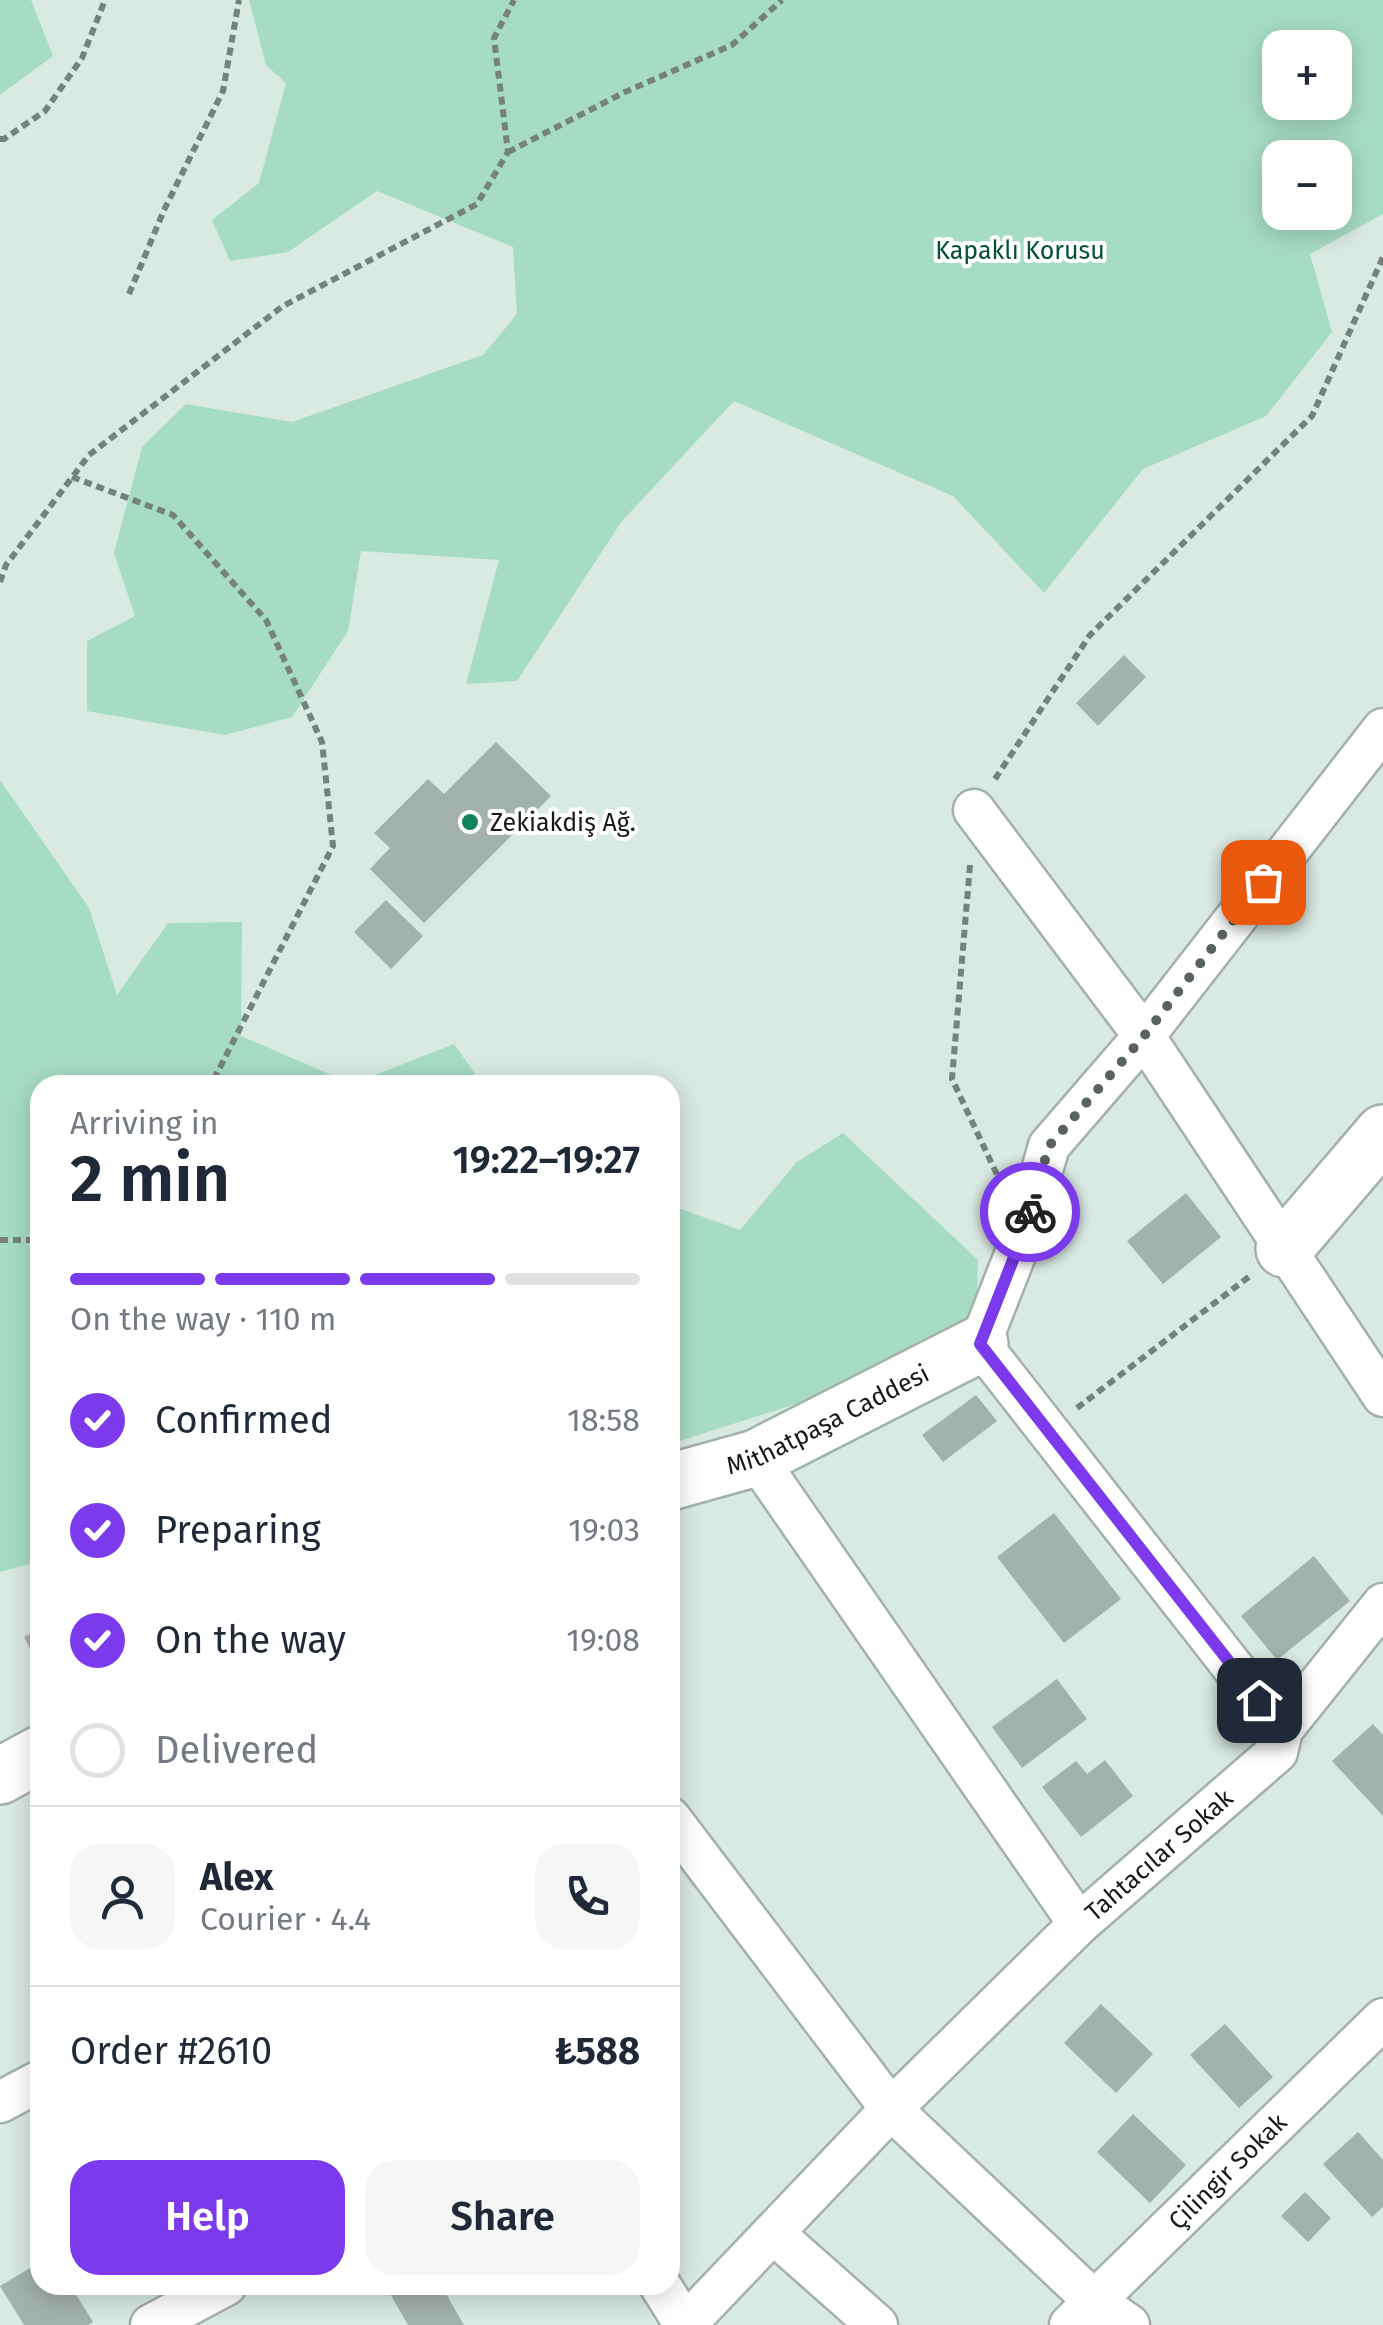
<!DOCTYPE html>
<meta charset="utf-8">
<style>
:root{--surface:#fff;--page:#f6f6f7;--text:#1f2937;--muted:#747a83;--line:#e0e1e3;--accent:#7c3aed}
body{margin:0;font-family:"Fira Sans",sans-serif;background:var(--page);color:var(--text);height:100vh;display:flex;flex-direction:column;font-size:38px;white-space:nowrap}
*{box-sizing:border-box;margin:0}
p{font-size:32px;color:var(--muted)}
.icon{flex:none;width:55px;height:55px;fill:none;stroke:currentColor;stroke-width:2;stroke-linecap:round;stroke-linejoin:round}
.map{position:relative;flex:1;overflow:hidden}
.side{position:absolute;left:30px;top:1075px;width:650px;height:1220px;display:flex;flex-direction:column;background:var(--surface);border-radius:30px;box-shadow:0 5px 25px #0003}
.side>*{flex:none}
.tools{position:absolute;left:1262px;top:30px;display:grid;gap:20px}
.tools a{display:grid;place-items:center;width:90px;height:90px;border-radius:20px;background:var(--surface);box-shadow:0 5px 25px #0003;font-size:50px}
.pin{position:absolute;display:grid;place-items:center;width:85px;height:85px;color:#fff;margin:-42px;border-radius:20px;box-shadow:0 5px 15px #0006}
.courier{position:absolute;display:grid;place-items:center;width:100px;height:100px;margin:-50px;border:8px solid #7c3aed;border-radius:50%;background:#fff;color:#222;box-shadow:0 2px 12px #0007}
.overview em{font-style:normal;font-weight:600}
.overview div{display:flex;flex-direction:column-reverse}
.overview{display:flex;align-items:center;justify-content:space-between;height:170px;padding:0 40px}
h1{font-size:65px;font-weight:600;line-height:75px}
.bar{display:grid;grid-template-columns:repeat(4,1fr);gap:15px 10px;align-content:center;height:120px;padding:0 40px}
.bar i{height:12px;border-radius:8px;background:var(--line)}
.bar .on{background:var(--accent)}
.bar p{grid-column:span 4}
.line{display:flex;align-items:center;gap:25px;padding:0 40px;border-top:2px solid var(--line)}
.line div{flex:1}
.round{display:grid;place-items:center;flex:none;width:105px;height:105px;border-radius:30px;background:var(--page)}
ol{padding:0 40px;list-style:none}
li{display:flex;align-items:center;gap:30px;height:110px}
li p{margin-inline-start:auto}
li .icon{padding:10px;border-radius:50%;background:var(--accent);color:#fff;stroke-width:4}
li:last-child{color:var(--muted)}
li i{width:55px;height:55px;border:5px solid var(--line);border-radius:50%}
.primary-button{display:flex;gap:20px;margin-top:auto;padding:20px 40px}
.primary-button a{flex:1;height:115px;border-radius:30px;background:var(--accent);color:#fff;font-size:40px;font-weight:600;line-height:115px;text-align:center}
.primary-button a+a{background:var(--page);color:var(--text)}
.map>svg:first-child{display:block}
</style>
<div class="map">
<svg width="1383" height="2325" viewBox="0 0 1383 2325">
<rect width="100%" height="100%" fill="#d9eae2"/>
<path fill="#a7dcc4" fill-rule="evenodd" d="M0 0H31L53 56 0 95Z
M249 0H1383V214L1310 254 1332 332 1266 416 1143 469 1044 593 953 496 734 401 622 521 517 681 466 684 499 560 361 551 348 631 292 717 225 735 87 711V641L135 616 114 553 142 447 186 404 292 422 483 355 517 314 513 247 377 191 288 252 230 261 212 220 259 183 286 83 266 65ZM1280 48H1335V102H1280ZM1280 158H1335V212H1280Z
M0 780 89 908 117 995 168 923 242 922 241 1036 352 1084 454 1044 483 1085H40V1561L0 1572Z
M843 1133 978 1260 975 1347 670 1444V1205L740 1230 797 1162Z"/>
<path fill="#a3b2ab" d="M1124 655 1146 677 1098 726 1076 703Z
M496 742 551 796 424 923 370 869 390 848 374 833 428 779 444 794Z
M386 900 423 936 391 969 354 932Z
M1186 1193 1221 1237 1163 1284 1127 1241Z
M976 1395 997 1421 943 1462 922 1435Z
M1054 1513 1121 1599 1064 1643 997 1557Z
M1314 1556 1350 1601 1277 1660 1241 1616Z
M40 1629V1659L36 1661 24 1637Z
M1057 1679 1087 1719 1022 1768 992 1727Z
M1373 1724 1383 1735V1816L1332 1761Z
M1105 1760 1133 1796 1081 1837 1042 1787 1076 1761 1087 1774Z
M1101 2004 1153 2054 1116 2093 1064 2043Z
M1225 2024 1273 2077 1239 2108 1190 2055Z
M1133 2114 1186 2165 1150 2203 1097 2152Z
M1358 2132 1383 2160V2207L1372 2217 1323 2164Z
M1305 2192 1331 2218 1308 2242 1281 2216Z
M40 2262V2285H70L93 2322 88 2325H24L0 2286Z
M385 2285H441L464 2325H408Z"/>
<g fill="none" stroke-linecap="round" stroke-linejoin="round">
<g stroke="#a2b2aa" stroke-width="45">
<g id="street">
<path d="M974 810 1144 1036 1383 1396"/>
<path d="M756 1458 1079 1924"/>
<path d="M1282 1730 1383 1604"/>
<path d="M670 1818 891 2109 1093 2300 1129 2325"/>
<path d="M0 2102 40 2081"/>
<path d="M773 2233 877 2325"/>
<path id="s1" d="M660 2285 685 2325 891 2109 1079 1924 1277 1752 1282 1730 980 1344 1024 1232 1049 1146 1144 1036 1383 729"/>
<path d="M151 2325 226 2285"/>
<path id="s2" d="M1070 2325 1383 2019"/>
</g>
</g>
<g stroke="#a2b2aa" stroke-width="60">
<g id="secondary">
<path d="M1284 1249 1383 1133"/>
<path id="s3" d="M670 1482 756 1458 980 1344"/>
<path d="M0 1776 40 1754"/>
</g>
</g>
<path stroke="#76827c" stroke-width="6" stroke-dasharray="8 5" stroke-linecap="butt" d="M0 139H4L45 111 82 58 105 0
M508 152 625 92 732 45 782 0
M129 294 164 210 223 91 239 0
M72 477 173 515 266 620 322 742 333 846 211 1085
M0 582 6 565 89 455 283 306 477 204 508 152 494 38 514 0
M995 779 1090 635 1312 416 1383 257
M970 865 952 1079 1000 1181
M0 1240H40
M1077 1408 1250 1276"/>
<use href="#street" stroke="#fff" stroke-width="40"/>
<use href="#secondary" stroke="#fff" stroke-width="55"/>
</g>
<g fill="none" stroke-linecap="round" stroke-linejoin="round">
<path stroke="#59635e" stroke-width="10" stroke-dasharray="0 18" d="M1030 1212 1049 1146 1144 1036 1263 882"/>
<path stroke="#7c3aed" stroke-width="12" d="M1030 1212 1024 1232 980 1344 1259 1700"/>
</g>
<circle fill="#11815e" stroke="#fff" stroke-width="4" cx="470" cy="822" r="10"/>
<g text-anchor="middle" stroke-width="8" stroke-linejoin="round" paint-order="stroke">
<g font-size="25" fill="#055039" stroke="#fff">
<text x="1020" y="259">Kapaklı Korusu</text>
</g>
<g font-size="25" fill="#141a17" stroke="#fff" text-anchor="start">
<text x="490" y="831">Zekiakdiş Ağ.</text>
</g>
<g font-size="25" fill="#141a17" stroke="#fff">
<text dy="9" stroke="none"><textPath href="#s3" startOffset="170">Mithatpaşa Caddesi</textPath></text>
<text dy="9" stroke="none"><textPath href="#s1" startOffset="715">Tahtacılar Sokak</textPath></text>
<text dy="9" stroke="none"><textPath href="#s2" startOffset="220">Çilingir Sokak</textPath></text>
</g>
</g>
</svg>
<div class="tools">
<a>+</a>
<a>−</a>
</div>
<div class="pin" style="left:1263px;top:882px;background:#ea580c"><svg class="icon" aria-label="bag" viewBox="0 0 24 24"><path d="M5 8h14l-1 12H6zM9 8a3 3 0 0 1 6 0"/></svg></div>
<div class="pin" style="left:1259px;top:1700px;background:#1f2937"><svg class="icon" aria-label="home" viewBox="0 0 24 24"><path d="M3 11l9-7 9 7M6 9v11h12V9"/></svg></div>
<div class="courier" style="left:1030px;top:1212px"><svg class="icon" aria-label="bike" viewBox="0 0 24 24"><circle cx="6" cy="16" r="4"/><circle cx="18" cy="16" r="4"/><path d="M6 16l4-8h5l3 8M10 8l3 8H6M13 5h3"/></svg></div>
<section class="side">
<div class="overview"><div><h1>2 min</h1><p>Arriving in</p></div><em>19:22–19:27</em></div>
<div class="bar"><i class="on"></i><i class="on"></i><i class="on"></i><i></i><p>On the way · 110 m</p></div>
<ol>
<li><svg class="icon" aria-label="check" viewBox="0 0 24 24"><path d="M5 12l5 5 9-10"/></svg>Confirmed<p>18:58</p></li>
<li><svg class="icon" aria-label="check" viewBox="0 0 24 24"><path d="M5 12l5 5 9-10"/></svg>Preparing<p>19:03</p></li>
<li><svg class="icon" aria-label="check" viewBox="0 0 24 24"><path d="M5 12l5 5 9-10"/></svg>On the way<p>19:08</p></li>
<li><i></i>Delivered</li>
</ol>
<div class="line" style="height:180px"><a class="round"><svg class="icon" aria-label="person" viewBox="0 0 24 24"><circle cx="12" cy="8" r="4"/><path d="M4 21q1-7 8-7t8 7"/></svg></a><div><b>Alex</b><p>Courier · 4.4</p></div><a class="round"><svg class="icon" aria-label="phone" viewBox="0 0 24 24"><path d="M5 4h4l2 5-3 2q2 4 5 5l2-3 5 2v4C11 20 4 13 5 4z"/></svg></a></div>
<div class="line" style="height:130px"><div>Order #2610</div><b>₺588</b></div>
<div class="primary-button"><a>Help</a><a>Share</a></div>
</section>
</div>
